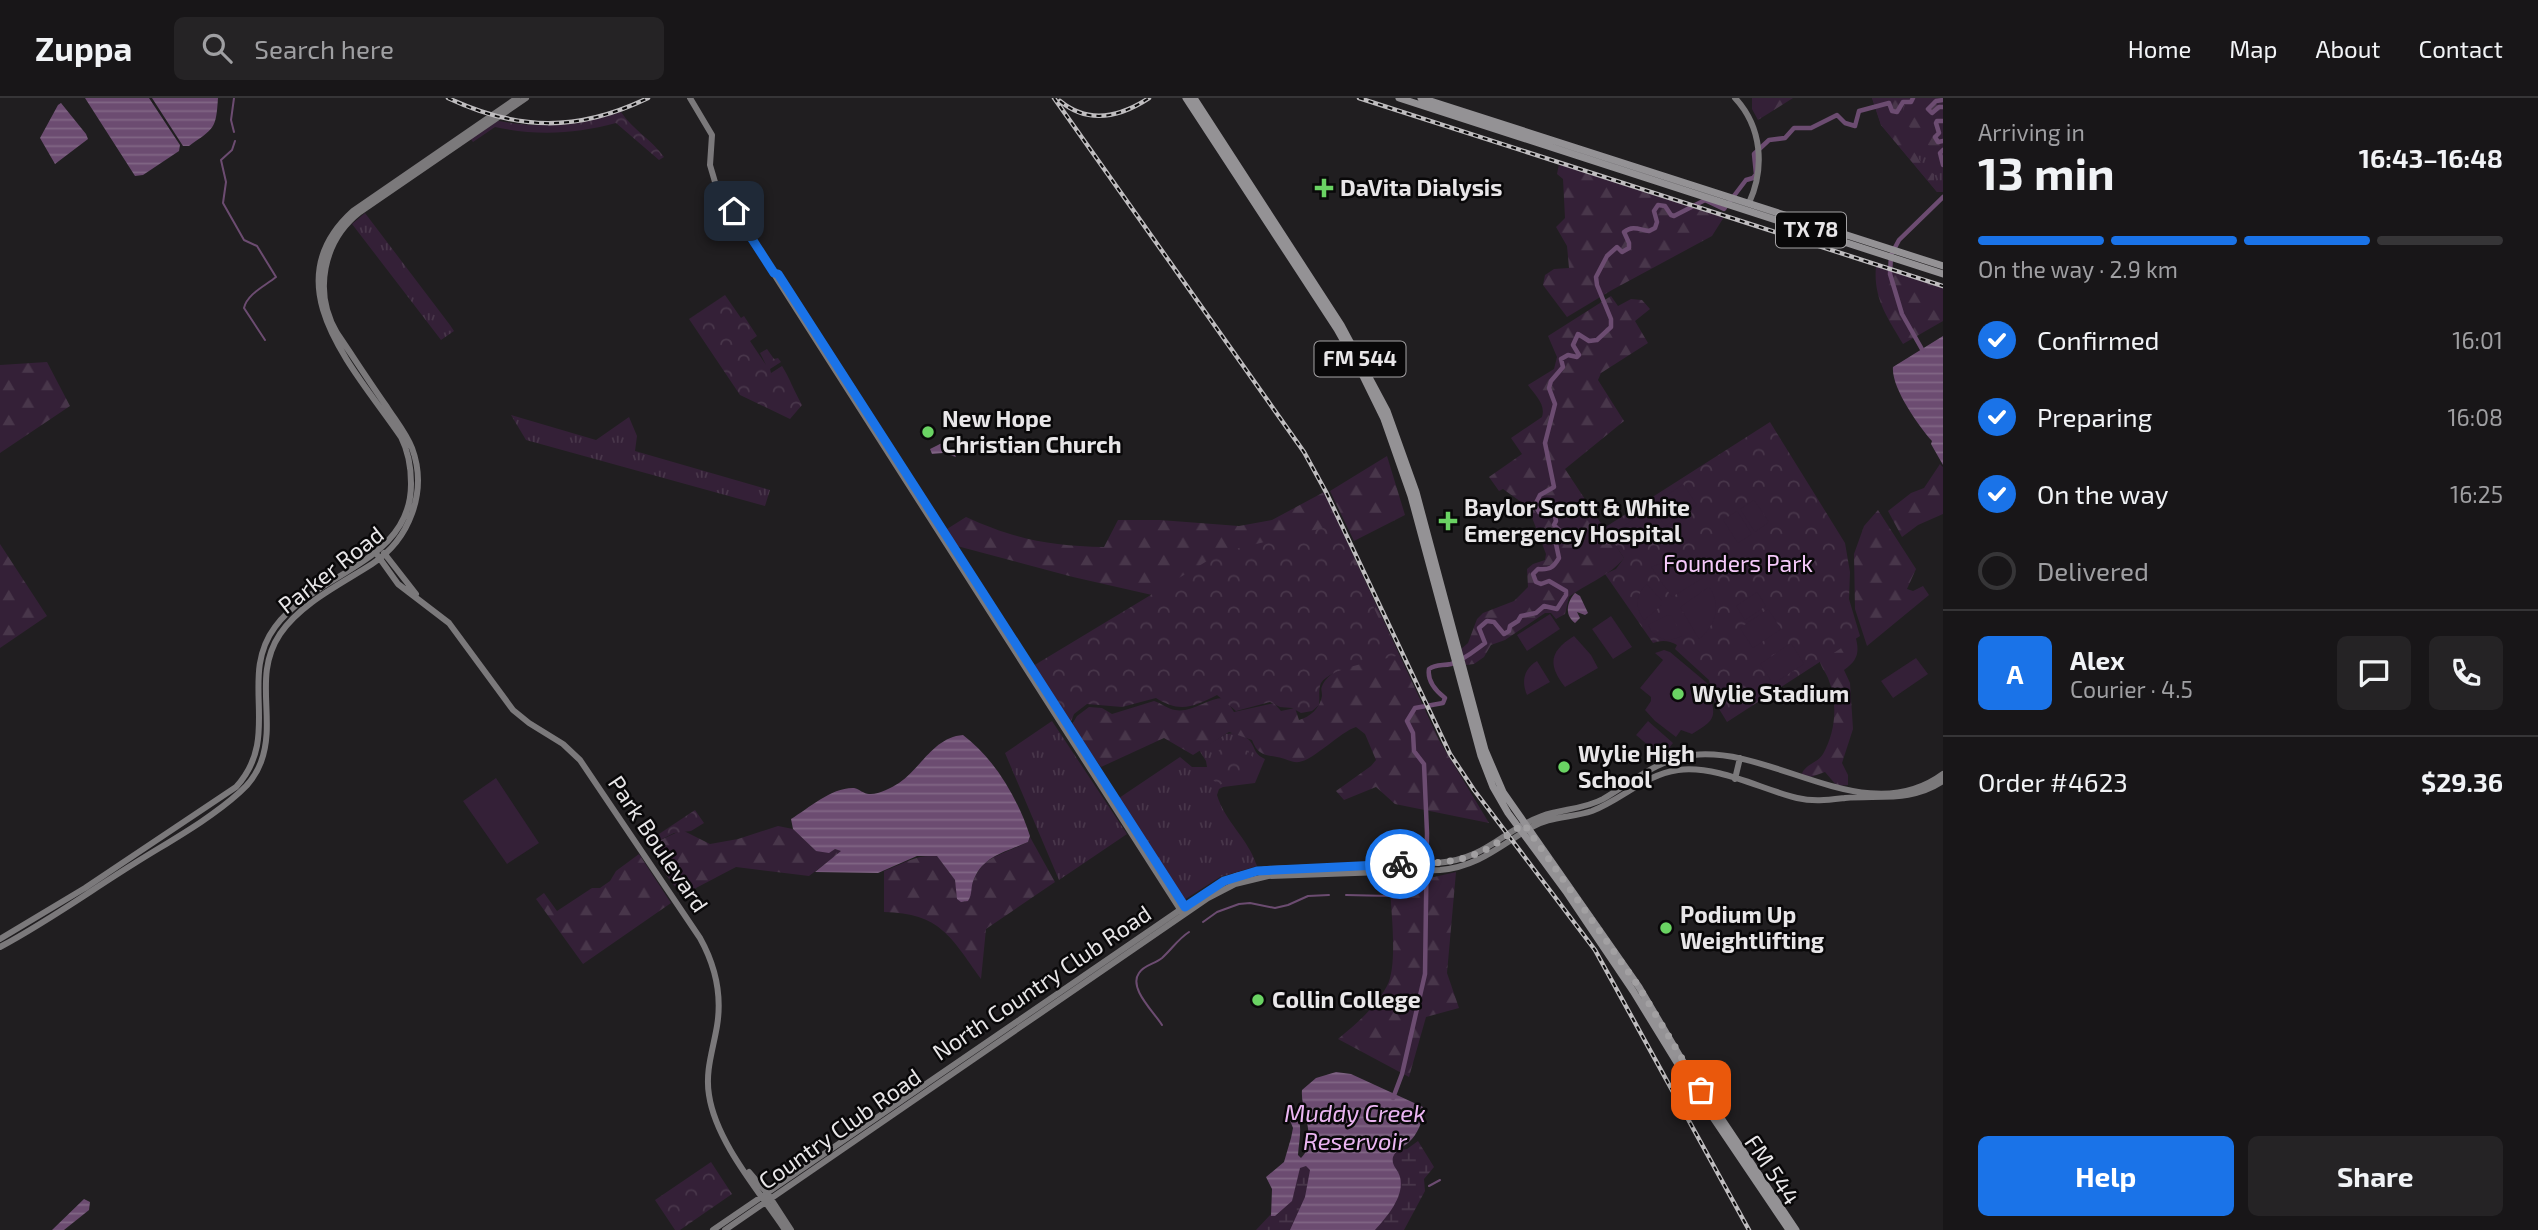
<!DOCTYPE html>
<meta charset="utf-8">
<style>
:root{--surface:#181618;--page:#252325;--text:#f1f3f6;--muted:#9f9fa2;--line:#363537;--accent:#1a73e8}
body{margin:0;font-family:"Exo 2",sans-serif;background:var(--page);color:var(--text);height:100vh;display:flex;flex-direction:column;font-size:26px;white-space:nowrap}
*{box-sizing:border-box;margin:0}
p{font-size:23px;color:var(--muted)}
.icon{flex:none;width:38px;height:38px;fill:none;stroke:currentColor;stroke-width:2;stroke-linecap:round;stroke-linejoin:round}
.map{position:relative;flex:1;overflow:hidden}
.details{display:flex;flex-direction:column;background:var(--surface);width:595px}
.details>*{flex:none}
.pin{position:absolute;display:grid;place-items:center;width:60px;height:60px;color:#fff;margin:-30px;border-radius:14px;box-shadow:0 4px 10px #0006}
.courier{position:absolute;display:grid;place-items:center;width:70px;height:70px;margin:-35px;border:5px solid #1a73e8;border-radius:50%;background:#fff;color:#222;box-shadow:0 2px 9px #0007}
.headline em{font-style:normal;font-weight:700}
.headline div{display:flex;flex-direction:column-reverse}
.headline{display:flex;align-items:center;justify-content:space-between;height:119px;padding:0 35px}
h1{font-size:46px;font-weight:700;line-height:52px}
.bar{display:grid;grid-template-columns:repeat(4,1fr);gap:10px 7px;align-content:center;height:84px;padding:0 35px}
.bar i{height:9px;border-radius:5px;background:var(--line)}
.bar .on{background:var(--accent)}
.bar p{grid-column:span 4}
.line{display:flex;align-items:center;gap:18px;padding:0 35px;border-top:2px solid var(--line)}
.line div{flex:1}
.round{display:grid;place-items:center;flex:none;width:74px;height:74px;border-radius:10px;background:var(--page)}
ol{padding:0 35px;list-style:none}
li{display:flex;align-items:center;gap:21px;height:77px}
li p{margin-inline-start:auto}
li .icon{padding:7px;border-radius:50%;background:var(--accent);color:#fff;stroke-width:4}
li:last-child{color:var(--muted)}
li i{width:38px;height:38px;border:4px solid var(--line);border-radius:50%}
.primary-button{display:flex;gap:14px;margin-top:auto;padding:14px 35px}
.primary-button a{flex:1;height:80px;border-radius:10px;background:var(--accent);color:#fff;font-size:28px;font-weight:700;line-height:80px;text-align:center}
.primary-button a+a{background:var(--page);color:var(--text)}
header{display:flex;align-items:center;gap:42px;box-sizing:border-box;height:98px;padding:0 35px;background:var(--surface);border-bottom:2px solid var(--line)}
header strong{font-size:33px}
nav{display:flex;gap:38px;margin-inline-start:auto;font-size:24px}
.search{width:490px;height:63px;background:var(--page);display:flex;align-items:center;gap:18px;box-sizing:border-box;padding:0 24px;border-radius:10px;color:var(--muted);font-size:26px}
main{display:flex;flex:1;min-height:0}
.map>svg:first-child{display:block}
</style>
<header>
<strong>Zuppa</strong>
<div class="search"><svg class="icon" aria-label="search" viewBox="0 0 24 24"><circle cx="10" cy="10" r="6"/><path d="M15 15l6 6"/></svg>Search here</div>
<nav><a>Home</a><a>Map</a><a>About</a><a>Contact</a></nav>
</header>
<main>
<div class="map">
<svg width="1943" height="1132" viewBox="0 0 1943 1132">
<defs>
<pattern id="grass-tufts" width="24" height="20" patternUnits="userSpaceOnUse" patternTransform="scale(1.75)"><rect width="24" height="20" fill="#342037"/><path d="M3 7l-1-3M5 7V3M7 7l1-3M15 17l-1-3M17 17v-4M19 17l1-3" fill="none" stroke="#48364a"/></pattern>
<pattern id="forest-firs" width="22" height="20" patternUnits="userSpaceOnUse" patternTransform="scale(1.75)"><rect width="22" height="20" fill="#342037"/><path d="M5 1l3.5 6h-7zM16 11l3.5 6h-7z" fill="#48364a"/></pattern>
<pattern id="wetland-marsh" width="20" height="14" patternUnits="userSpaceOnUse" patternTransform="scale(1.75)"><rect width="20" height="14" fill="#342037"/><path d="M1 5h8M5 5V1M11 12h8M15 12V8" fill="none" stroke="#48364a"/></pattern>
<pattern id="park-crowns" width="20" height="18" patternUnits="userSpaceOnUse" patternTransform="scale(1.75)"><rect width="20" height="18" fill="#342037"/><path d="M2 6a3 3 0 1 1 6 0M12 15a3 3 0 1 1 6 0" fill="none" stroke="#48364a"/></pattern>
<pattern id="water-rules" width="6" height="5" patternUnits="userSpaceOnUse" patternTransform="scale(1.75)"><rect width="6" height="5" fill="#6c4c71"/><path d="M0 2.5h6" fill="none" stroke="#816685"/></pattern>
</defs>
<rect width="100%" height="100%" fill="#201e20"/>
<path fill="url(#grass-tufts)" d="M1872 0H1943V94H1937L1881 27Z
M365 115 450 227 454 233 441 242 352 126Z
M511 317 596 342 629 319 637 338 635 353 770 392 765 408 526 342Z
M1052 623 1127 736 1059 782 1005 655Z
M1233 635C1239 637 1246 638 1250 643 1256 651 1254 656 1265 661L1255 685 1223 689 1219 691 1217 697C1225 724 1248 740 1257 768L1220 779 1184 802 1119 700 1180 659 1192 669H1207L1206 663 1199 652 1226 636Z"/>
<path fill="url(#forest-firs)" d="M1752 0H1793L1758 22 1752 11Z
M1872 0H1901L1904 6 1903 13 1888 21C1891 28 1898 30 1903 37 1913 49 1920 68 1934 76V84L1943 94H1937L1881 27Z
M1927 0H1943V68C1935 62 1934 55 1929 48 1921 36 1907 30 1900 19L1903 16 1919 15Z
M1559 66 1724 119 1712 138 1612 192 1567 219 1543 187 1545 177 1554 171 1569 170 1567 148 1556 129 1565 120 1563 81 1557 76Z
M1876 168 1943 190V223L1903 246C1887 219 1873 200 1876 168Z
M1611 198 1618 208 1631 201 1642 202 1650 211 1635 223 1648 245 1601 275 1598 282 1624 323 1565 371 1624 460C1610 478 1587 485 1569 499L1565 516 1556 521 1551 515H1545L1505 542 1491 547 1484 559 1474 566 1466 567 1461 551 1468 545 1477 521 1483 515 1514 503 1528 489 1527 471 1533 466 1545 462 1546 456 1528 409 1503 391 1499 393 1489 379 1522 356 1511 340 1542 319C1546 306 1535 297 1528 287L1554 271 1557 259 1548 238Z
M47 264 70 308 0 355V267Z
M1387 358 1405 417 1354 443 1330 393Z
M1940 366 1943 369V416L1918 427 1902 439 1888 413 1911 395 1924 390Z
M1324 394 1439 642 1489 725 1395 706 1376 689 1344 702 1336 693 1371 668 1376 662 1365 636 1356 629C1340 634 1314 662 1299 664 1292 665 1285 660 1277 659 1264 657 1257 656 1252 642L1229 634 1193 657 1164 640 1101 669 1071 628 1077 618 1089 609 1102 610 1112 616 1154 603C1161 605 1168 611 1175 612 1193 615 1208 599 1225 600L1234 614 1274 605 1281 613 1295 610 1299 622C1310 619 1320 610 1322 598 1322 591 1320 592 1323 586 1326 580 1334 574 1340 569L1181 482 1152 497 1073 479 957 448 947 431 966 419C1014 441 1051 448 1104 449L1118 422H1160L1239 428 1272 422Z
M1878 412 1916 471 1907 491 1913 493 1923 488 1929 497 1867 548 1855 511 1854 456 1864 428Z
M0 446 47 518 0 550Z
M1855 537C1860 554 1858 562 1844 572L1850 585 1853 631 1842 665 1848 677V687L1837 688 1825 674 1808 680 1801 678C1805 665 1817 666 1823 656 1836 633 1838 605 1828 580 1825 573 1820 568 1819 560Z
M778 728 793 731 816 753 835 751 842 753 809 778 736 769 696 790 684 800 663 773 652 746 682 732 710 746 738 741Z
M1030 739 1055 784 986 831 981 881C951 839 940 815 884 814V773C903 766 916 756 937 758L955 782 958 801 965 804C983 756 984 765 1028 744Z
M639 756 671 805 583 866 536 801 544 795 557 813 592 790H600L610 783 616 773Z
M1456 774 1447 875 1459 910 1426 919 1409 979 1338 941C1357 925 1375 910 1387 888 1398 868 1391 813 1390 789Z"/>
<path fill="url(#wetland-marsh)" d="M1418 1043 1434 1069 1424 1081 1425 1093 1404 1132H1256L1287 1099 1299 1065 1407 1051Z"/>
<path fill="url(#park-crowns)" d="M621 14C634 33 651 41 664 59L659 62 616 25C575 36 537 38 495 29L473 44 470 40 494 22C537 31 578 28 621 14Z
M725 197 741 220 744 218 757 238 750 243 766 267 760 255 767 251 774 261 778 260 781 264 770 271 771 275 782 268C790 281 794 293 802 307L790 321 740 297 689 221Z
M1770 324 1845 445 1850 474 1849 501 1860 538 1727 624 1713 601 1709 582 1675 551 1677 547C1669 542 1661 542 1653 545L1605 476 1616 471 1624 460 1604 430Z
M1336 427 1396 558C1377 563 1332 569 1321 585 1318 591 1320 600 1319 607L1312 613 1301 615 1292 610 1280 609 1270 604 1236 613 1217 597C1194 609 1179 615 1156 600L1122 609 1087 606 1074 616 1070 626 1033 568 1222 454Z
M1238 643 1257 664 1258 670 1255 674H1245L1241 679 1219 687C1194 670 1217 648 1238 643Z
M695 712 704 725 691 733 674 735 652 746 650 742Z
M711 1064 732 1096 680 1132H675L655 1102Z"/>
<path fill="#342037" d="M1683 386 1697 407 1665 428 1652 408Z
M1754 402 1769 424 1755 434 1740 411Z
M1647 412 1660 431 1631 451 1618 432Z
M1737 413 1752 436 1738 445 1723 422Z
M1671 462 1692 467 1703 480 1672 499 1651 469Z
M1647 486 1662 503V507L1644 522C1635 510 1635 497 1647 486Z
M1709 489C1722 507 1716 527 1699 541L1680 509Z
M1757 494 1766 508 1745 522 1736 508Z
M1768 511 1781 531 1753 550 1740 530Z
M1550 516 1560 531 1527 553 1517 537Z
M1668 517 1672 518 1682 538C1667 545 1655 541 1648 527Z
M1611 518 1632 549 1613 561 1592 531Z
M1574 538 1591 557 1598 570 1565 589C1547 566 1550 553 1574 538Z
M1791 545 1804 566 1773 586 1760 566Z
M1664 552 1670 554 1707 585 1704 589C1712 595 1707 590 1710 599 1718 621 1711 624 1692 636L1681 632 1676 639 1655 623 1645 612 1651 603V599L1640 590 1663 562 1655 555Z
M1916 560 1928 576 1893 600 1881 583Z
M1537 563 1550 584 1527 597C1521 583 1524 571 1537 563Z
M1648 623 1673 645 1662 659 1636 637Z
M496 680 539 745 507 766 463 703Z"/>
<path fill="url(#water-rules)" d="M85 0H149L180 47 179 53 143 77 135 78Z
M152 0H218C216 32 214 30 189 48H183Z
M61 5 86 36 88 41 55 66 40 40 58 7Z
M1943 238V367L1931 346 1932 343C1918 327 1891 289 1893 269Z
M942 345 952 350 956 359 943 355 932 356 930 351Z
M1575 495 1580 498 1588 515 1585 517 1577 514 1580 520 1575 525C1564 517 1567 504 1575 495Z
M963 637C995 661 1018 701 1030 738L1028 744C1006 754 984 757 974 781 970 789 973 796 968 803L961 804 957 801 955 782 937 758H917L878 775 815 774 841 753 835 751 829 755 816 753 793 731 791 721C809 710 832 689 854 690 859 691 864 696 869 696 878 697 891 690 899 685 921 670 934 639 963 637Z
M1336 974 1351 976 1423 1009C1424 1021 1418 1036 1409 1044 1404 1049 1396 1051 1393 1059 1391 1068 1398 1071 1400 1079 1405 1098 1387 1119 1375 1132H1290L1305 1099 1310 1072 1306 1068 1300 1070 1292 1103 1275 1118H1271L1272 1091 1266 1079 1284 1064 1291 1040 1293 1030 1287 1015 1288 1007C1306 1018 1299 1039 1298 1057L1301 1060C1319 1042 1300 1013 1302 992L1316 980Z
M84 1101 90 1104 89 1112 64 1132H52Z"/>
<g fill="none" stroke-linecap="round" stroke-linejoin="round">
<path stroke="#6c4c71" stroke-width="2" d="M234 0 231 22 234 34
M235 43 232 52 221 62 226 84 223 105 244 142 257 148 276 179C265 188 247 196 244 210L265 242
M1346 797 1390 798 1427 789
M1203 824 1217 814 1239 806 1250 805 1275 810 1288 807 1308 798 1329 797
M1162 927C1154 914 1128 890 1139 875 1144 867 1155 866 1162 860 1172 851 1178 841 1189 834
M1429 1088 1440 1082"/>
<path stroke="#6c4c71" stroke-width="4.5" d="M1943 2 1936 3 1928 11 1932 15 1939 9H1943
M1943 23H1937L1936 25 1939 35 1935 39 1938 44 1943 43
M1943 52 1940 55 1943 67
M1923 253 1902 216 1890 176 1891 157 1899 142 1943 99
M1393 1000 1402 976 1425 876 1427 735 1424 666 1414 653 1413 635 1407 623 1415 610 1443 605 1445 600C1436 593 1427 583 1429 571 1436 566 1442 568 1451 566 1464 562 1474 553 1485 545L1479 530 1487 523 1494 524 1504 536 1509 533 1510 528 1518 523 1521 518 1536 515 1544 508 1557 511 1566 497V493L1549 483 1541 486 1536 484 1533 476 1538 471C1550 472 1553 470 1559 460L1556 446 1562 439V435L1554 427 1556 423 1553 409 1549 408 1539 414 1535 407 1540 397 1554 389 1545 345 1555 306 1549 290 1551 283 1563 269 1561 261 1568 257 1577 259 1579 257 1573 247 1578 236 1589 243 1597 242 1611 229V221L1597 187 1596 179 1607 158 1617 149 1622 154 1629 150V145L1624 134C1633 127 1640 132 1649 133L1655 130 1657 124 1654 113 1658 107 1665 108 1671 117 1674 118 1705 102 1724 111 1746 82 1753 80 1756 76 1754 56 1769 42 1785 40 1794 30H1811L1837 17 1845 25 1855 28 1859 13 1889 5 1892 13 1897 14 1903 4H1911L1913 0"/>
<path stroke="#7b797b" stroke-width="6" d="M690 0 712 37 710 67 715 84 1181 813
M1735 0C1762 29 1765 70 1749 105
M774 175 778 176 1034 575
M384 455 416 496
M378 458 398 486 449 525 513 612 529 625 563 646 580 662 700 840C715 867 722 898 717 928 713 952 705 973 709 997 716 1044 759 1093 785 1132
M1735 681 1740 660
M1156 767 1185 810
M0 841 85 790 236 689C283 638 237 580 275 529 314 475 412 465 411 385 411 368 408 353 401 339 355 271 271 187 353 113L517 0
M0 849C47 824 90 793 135 765 170 743 209 722 240 694 249 686 257 675 261 664 277 621 252 578 280 536 301 505 341 486 372 466 410 441 428 393 412 350 406 335 396 323 387 309 370 285 354 260 337 235 313 194 323 143 360 114L526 0
M749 1074 767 1095 791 1132
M713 1132 1206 794 1236 778 1267 771 1437 765C1487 761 1501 733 1542 718 1562 711 1585 711 1603 701 1632 684 1658 661 1693 657 1774 648 1866 733 1943 676
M725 1132 1208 800 1235 786 1268 778 1440 772C1477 769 1500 748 1530 730 1549 718 1572 720 1592 713 1623 701 1644 677 1678 672 1718 667 1760 691 1797 700 1814 704 1828 702 1845 700 1880 697 1912 704 1943 683"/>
<path stroke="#949295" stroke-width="7" d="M1186 0 1337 231 1360 272 1384 321 1411 398 1481 658 1493 689 1508 715 1567 795 1633 893 1687 981 1789 1132
M1194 0 1341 227 1387 313 1416 394 1485 652 1503 694 1639 889 1682 962 1796 1132
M1399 0 1943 176
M1421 0 1943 168"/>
<g stroke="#bfbdbf" stroke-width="4.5">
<path id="rail" d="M448 0C518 33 578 34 648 0
M1054 0 1304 354 1326 394 1450 656 1474 692 1595 852 1749 1132
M1359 0 1943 188
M1060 3C1089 27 1120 19 1149 0"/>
</g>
<use href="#rail" stroke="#090809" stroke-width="2" stroke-dasharray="5" stroke-linecap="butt"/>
</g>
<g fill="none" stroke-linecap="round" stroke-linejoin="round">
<path stroke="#a2a0a2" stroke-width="7" stroke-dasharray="0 12.6" d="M1400 766C1430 765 1459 766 1487 751 1500 744 1511 734 1524 726L1639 889 1701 992"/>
<path stroke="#1a73e8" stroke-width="9" d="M734 113 774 175 778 176 1185 809 1224 783 1257 773 1400 766"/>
</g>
<g fill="#6ad363" stroke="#090809" stroke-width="2.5">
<path d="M1320.5 79.5h7v7h7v7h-7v7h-7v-7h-7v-7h7z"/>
<circle cx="928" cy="334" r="7"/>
<path d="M1444.5 412.5h7v7h7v7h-7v7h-7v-7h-7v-7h7z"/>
<circle cx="1678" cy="596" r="7"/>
<circle cx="1564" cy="669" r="7"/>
<circle cx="1666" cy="830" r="7"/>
<circle cx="1258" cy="902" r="7"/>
</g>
<g text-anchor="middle" stroke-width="5" stroke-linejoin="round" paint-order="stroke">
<g fill="#090809" stroke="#a5a3a5" stroke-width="2">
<rect x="1776" y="114.5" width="70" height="35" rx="5"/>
<rect x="1314.5" y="243.5" width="91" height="35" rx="5"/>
</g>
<g font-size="21" font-weight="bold" fill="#e8e6e8">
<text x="1811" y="139">TX 78</text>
<text x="1360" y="268">FM 544</text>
</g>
<g font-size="23" font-weight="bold" fill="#e8e6e8" stroke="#090809" text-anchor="start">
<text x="1340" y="98">DaVita Dialysis</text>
<text x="942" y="329">New Hope<tspan x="942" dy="26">Christian Church</tspan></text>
<text x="1464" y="418">Baylor Scott &amp; White<tspan x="1464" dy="26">Emergency Hospital</tspan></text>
<text x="1692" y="604">Wylie Stadium</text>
<text x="1578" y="664">Wylie High<tspan x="1578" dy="26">School</tspan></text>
<text x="1680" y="825">Podium Up<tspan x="1680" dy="26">Weightlifting</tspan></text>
<text x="1272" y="910">Collin College</text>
</g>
<g font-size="23" fill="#f5c9fa" stroke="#090809">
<text x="1738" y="474">Founders Park</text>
</g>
<g font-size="23" fill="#e8e6e8" stroke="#090809">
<text transform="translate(331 472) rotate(-38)" y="8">Parker Road</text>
<text transform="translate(658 746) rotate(56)" y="8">Park Boulevard</text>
<text transform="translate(1042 885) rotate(-34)" y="8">North Country Club Road</text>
<text transform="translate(840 1031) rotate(-35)" y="8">Country Club Road</text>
<text transform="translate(1772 1072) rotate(56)" y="8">FM 544</text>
</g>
<g font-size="24" font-style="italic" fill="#ecb6f3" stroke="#090809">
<text x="1355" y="1024">Muddy Creek<tspan x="1355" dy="28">Reservoir</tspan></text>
</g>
</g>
</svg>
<div class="pin" style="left:1701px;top:992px;background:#ea580c"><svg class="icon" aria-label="bag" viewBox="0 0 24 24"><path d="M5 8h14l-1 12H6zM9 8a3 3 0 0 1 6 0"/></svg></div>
<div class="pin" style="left:734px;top:113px;background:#1f2937"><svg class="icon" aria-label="home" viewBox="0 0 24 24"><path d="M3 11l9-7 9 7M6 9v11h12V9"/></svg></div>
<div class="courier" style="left:1400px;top:766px"><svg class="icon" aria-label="bike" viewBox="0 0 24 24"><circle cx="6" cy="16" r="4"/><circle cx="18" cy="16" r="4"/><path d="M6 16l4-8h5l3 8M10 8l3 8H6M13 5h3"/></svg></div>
</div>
<section class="details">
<div class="headline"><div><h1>13 min</h1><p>Arriving in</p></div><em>16:43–16:48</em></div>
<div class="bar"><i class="on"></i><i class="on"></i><i class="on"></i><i></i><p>On the way · 2.9 km</p></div>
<ol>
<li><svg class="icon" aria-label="check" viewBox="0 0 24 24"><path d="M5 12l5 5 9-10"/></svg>Confirmed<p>16:01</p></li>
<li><svg class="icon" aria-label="check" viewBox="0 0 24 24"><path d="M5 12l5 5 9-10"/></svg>Preparing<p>16:08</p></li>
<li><svg class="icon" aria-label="check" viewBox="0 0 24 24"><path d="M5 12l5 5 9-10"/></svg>On the way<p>16:25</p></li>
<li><i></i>Delivered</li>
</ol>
<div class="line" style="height:126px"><b class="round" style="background:var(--accent);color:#fff">A</b><div><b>Alex</b><p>Courier · 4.5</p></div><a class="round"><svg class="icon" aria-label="chat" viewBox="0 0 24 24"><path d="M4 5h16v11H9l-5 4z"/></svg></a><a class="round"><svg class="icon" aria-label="phone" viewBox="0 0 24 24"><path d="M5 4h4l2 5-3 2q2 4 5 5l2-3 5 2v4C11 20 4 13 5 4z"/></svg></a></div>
<div class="line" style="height:91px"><div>Order #4623</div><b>$29.36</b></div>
<div class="primary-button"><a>Help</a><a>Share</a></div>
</section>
</main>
